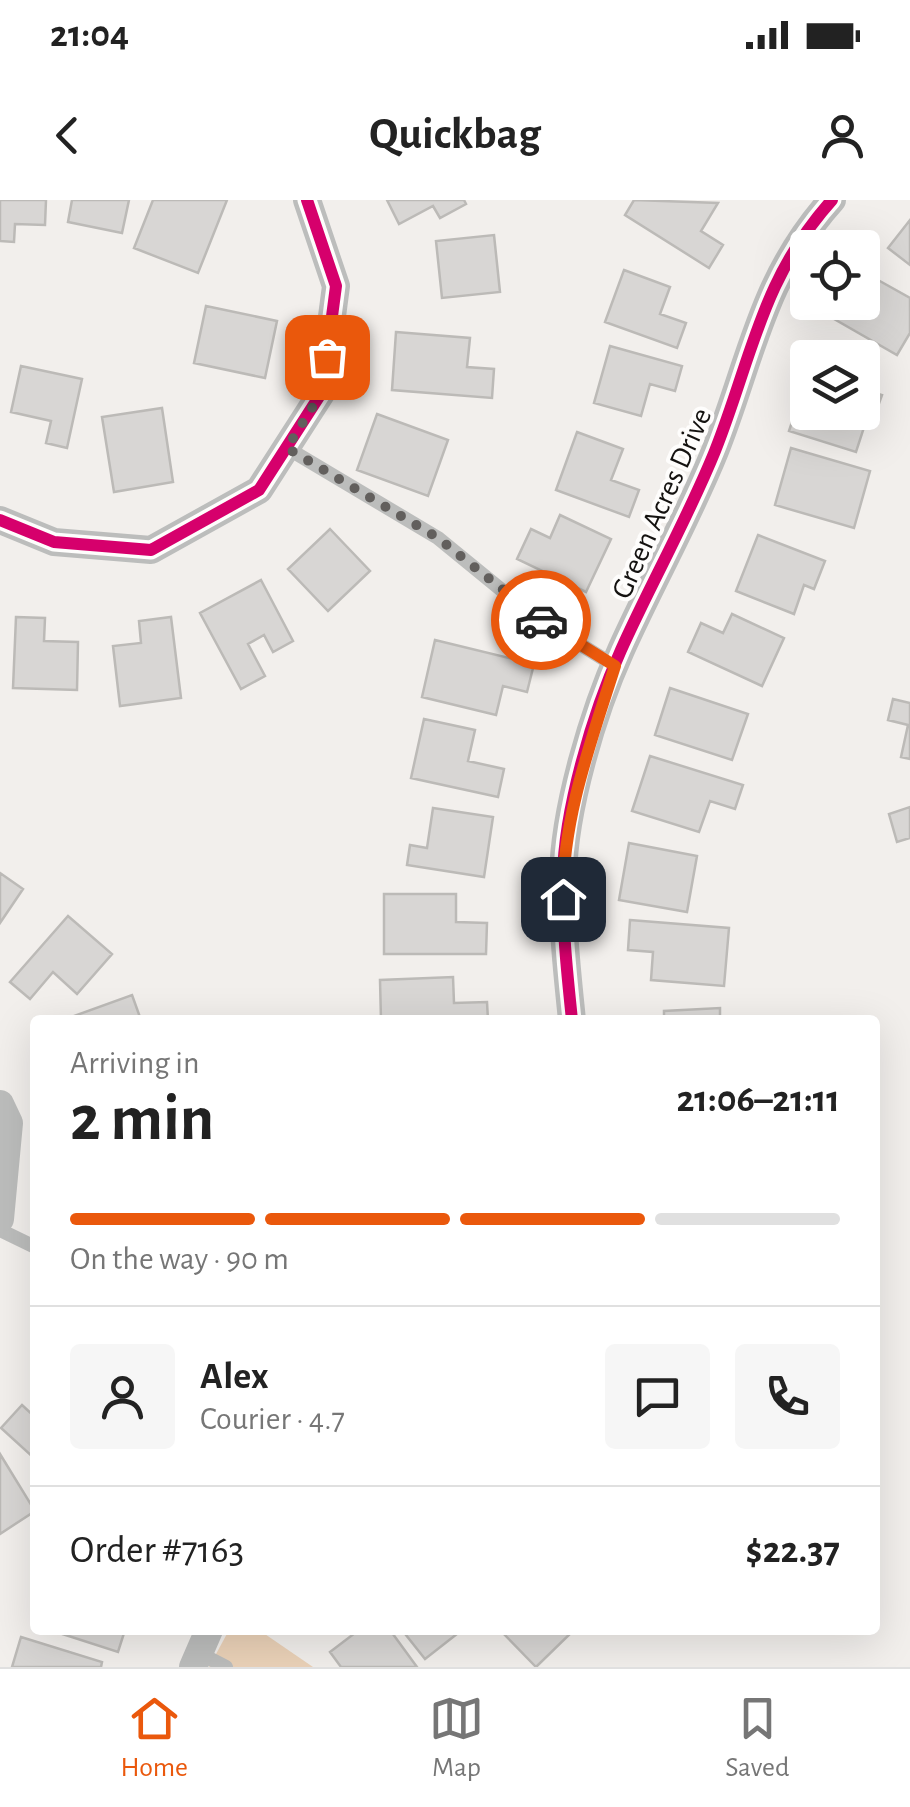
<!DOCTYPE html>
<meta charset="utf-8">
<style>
:root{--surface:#fff;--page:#f6f6f6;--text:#222;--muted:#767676;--line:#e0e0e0;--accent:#ea580c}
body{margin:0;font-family:"Alegreya Sans",sans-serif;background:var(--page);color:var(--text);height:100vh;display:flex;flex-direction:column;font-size:38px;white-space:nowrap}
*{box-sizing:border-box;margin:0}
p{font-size:32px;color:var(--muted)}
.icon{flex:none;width:55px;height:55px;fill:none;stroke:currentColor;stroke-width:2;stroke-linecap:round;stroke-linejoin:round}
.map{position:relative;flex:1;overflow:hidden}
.panel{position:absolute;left:30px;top:815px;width:850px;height:620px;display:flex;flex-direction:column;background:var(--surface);border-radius:10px;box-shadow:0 10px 40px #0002}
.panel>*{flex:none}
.tools{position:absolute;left:790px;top:30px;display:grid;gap:20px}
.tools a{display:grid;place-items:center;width:90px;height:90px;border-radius:10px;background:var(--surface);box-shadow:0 10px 40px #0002;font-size:50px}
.pin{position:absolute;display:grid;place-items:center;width:85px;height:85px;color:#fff;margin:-42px;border-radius:20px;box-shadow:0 5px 15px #0006}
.courier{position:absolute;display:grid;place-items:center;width:100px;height:100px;margin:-50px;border:8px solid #ea580c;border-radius:50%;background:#fff;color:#222;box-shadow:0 2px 12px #0007}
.summary em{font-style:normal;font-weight:700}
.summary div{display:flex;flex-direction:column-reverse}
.summary{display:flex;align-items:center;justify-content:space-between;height:170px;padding:0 40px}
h1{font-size:65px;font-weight:700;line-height:75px}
.bar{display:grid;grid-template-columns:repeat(4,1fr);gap:15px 10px;align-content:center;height:120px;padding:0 40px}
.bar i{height:12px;border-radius:8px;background:var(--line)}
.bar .current{background:var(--accent)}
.bar p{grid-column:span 4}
.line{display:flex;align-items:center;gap:25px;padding:0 40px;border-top:2px solid var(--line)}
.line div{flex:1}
.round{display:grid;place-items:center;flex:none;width:105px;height:105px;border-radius:10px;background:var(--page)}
.status{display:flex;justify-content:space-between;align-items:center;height:70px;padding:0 50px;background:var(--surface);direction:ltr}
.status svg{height:28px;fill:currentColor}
header{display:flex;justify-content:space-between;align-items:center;height:130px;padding:0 40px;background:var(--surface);font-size:45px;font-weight:700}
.tabs{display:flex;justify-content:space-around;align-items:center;height:140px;border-top:2px solid var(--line);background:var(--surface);font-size:28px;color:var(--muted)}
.tabs a{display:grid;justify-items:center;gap:5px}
.tabs .current{color:var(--accent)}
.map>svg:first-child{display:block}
</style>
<div class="status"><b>21:04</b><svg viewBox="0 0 49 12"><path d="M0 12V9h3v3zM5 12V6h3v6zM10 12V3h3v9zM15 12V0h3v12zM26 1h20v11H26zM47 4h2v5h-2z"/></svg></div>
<header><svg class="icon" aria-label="back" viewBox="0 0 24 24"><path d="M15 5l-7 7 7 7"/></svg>Quickbag<svg class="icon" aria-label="person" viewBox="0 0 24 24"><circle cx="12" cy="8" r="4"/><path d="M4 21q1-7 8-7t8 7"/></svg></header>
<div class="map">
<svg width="910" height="1467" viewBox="0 0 910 1467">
<rect width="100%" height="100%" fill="#f2efec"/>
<path fill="#ebd2b8" d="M229 1430H259L313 1467H209Z"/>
<path fill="#d8d6d4" stroke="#bcbab7" stroke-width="2.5" d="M0 0H46L45 25 15 24 14 42 0 41Z
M72 0H129L122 33 68 22Z
M153 0H227L198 73 134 48Z
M387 0H464L466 4 440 18 433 6 399 24Z
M634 0 718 3 701 31 723 45 709 68 625 15Z
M910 20V65L888 48Z
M494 35 500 92 442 98 436 41Z
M624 70 670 87 660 114 686 123 677 148 605 122Z
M878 80 910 98V133L897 155 829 116 837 102H865Z
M206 106 277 121 265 178 194 163Z
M396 132 470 138 467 167 494 169 492 198 392 190Z
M610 146 682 166 675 191 650 184 641 216 594 203Z
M21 166 82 179 67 248 46 243 51 221 11 212Z
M808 173V212H862V189L882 195 872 223 866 221 856 252 789 231Z
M162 208 173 282 114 292 102 217Z
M377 214 448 240 428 296 357 270Z
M577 232 623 249 611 280 639 290 629 317 556 290Z
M791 248 870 271 854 328 775 305Z
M560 315 611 339 586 392 517 359 531 329 550 338Z
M330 329 370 371 328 411 288 369Z
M758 335 825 361 814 389 804 385 794 414 736 391Z
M261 380 293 441 273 452 264 435 248 444 265 476 241 489 200 413Z
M732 414 784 438 762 486 688 452 701 423 723 433Z
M16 417 45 418 44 441 78 442 77 490 13 488Z
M171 417 181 498 120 506 113 446 141 443 139 421Z
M435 440 534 464 527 492 503 486 496 515 422 497Z
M670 488 748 514 732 560 655 535Z
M893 499 910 503V559L901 557 908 525 888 520Z
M424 519 475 530 468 561 504 569 498 597 411 578Z
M650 556 743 585 735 609 710 601 699 632 632 611Z
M910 607V638L897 642 889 614Z
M433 608 493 617 484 677 407 665 410 645 427 648Z
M629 643 697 656 687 712 619 700Z
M0 673 23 689 0 723Z
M384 694H456V722L487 723 486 754H384Z
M68 716 112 754 77 794 53 772 30 799 10 782Z
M630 720 729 728 724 786 651 780 653 752 628 750Z
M453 777 454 803 487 802 488 820H381L380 780Z
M132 795 141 820H63Z
M720 808V820H664V811Z
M22 1205 35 1217V1259L1 1228Z
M0 1254 35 1311 0 1334Z
M50 1430H125L118 1452Z
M353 1430H390L417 1467H341L330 1452 355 1433Z
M402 1430H462L425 1459Z
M500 1430H574L536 1467Z
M21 1437 102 1462 101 1467H12Z"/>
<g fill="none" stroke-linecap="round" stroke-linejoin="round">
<path stroke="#bcbdbc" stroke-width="14" d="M287 248 438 338 531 414 615 466
M0 1030 35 1047
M199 1453 226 1467"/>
<path stroke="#bcbdbc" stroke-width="28" d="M0 320 54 342 151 350 259 290 322 192 336 86 307 0
M572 820C567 772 562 725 563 677 564 609 593 512 621 450 651 383 687 320 715 251 752 158 761 79 832 0
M0 904 9 923 0 1019
M193 1467 209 1430"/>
<g stroke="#fefdfc" stroke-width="19">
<path id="cycleway" d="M0 320 54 342 151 350 259 290 322 192 336 86 307 0
M572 820C567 772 562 725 563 677 564 609 593 512 621 450 651 383 687 320 715 251 752 158 761 79 832 0"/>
</g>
<use href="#cycleway" stroke="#d6006c" stroke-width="12"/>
</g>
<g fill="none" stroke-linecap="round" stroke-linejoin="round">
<path stroke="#625f5d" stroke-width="10" stroke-dasharray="0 18" d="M327 157 322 192 287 248 438 338 541 420"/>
<path stroke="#ea580c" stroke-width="12" d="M541 420 615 466C591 542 562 619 563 699"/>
</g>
<g text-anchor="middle" stroke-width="8" stroke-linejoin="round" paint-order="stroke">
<g font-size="30" fill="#141210" stroke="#fefdfc">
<text transform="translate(661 303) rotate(-66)" y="10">Green Acres Drive</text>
</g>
</g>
</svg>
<div class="tools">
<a><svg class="icon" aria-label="locate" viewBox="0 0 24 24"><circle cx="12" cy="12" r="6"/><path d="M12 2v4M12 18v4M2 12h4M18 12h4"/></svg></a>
<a><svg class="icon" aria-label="layers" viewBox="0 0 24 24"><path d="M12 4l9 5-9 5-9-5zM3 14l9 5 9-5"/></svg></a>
</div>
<div class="pin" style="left:327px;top:157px;background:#ea580c"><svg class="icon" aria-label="bag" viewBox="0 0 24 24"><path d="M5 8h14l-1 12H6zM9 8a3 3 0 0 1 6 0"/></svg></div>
<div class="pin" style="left:563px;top:699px;background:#1f2937"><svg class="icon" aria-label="home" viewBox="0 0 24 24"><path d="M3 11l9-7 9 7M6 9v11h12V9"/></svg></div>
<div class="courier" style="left:541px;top:420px"><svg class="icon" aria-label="car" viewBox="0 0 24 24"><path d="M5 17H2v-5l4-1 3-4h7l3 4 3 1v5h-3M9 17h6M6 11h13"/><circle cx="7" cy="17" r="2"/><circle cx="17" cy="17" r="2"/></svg></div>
<section class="panel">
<div class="summary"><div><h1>2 min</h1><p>Arriving in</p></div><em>21:06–21:11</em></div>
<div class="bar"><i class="current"></i><i class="current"></i><i class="current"></i><i></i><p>On the way · 90 m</p></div>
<div class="line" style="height:180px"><a class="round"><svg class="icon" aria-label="person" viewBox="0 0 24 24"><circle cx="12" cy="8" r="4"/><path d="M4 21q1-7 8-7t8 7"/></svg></a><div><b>Alex</b><p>Courier · 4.7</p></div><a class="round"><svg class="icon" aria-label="chat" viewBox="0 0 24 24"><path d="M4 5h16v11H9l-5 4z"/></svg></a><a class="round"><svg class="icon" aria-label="phone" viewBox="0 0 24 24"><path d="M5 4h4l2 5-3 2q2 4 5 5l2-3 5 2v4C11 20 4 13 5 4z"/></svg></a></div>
<div class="line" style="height:130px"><div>Order #7163</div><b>$22.37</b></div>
</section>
</div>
<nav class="tabs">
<a class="current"><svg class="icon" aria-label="home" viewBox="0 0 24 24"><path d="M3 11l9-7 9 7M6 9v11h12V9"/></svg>Home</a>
<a><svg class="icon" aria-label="map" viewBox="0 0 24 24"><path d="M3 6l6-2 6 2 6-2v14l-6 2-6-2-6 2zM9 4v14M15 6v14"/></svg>Map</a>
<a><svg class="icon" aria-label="saved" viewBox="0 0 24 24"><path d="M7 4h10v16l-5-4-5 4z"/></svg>Saved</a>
</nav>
